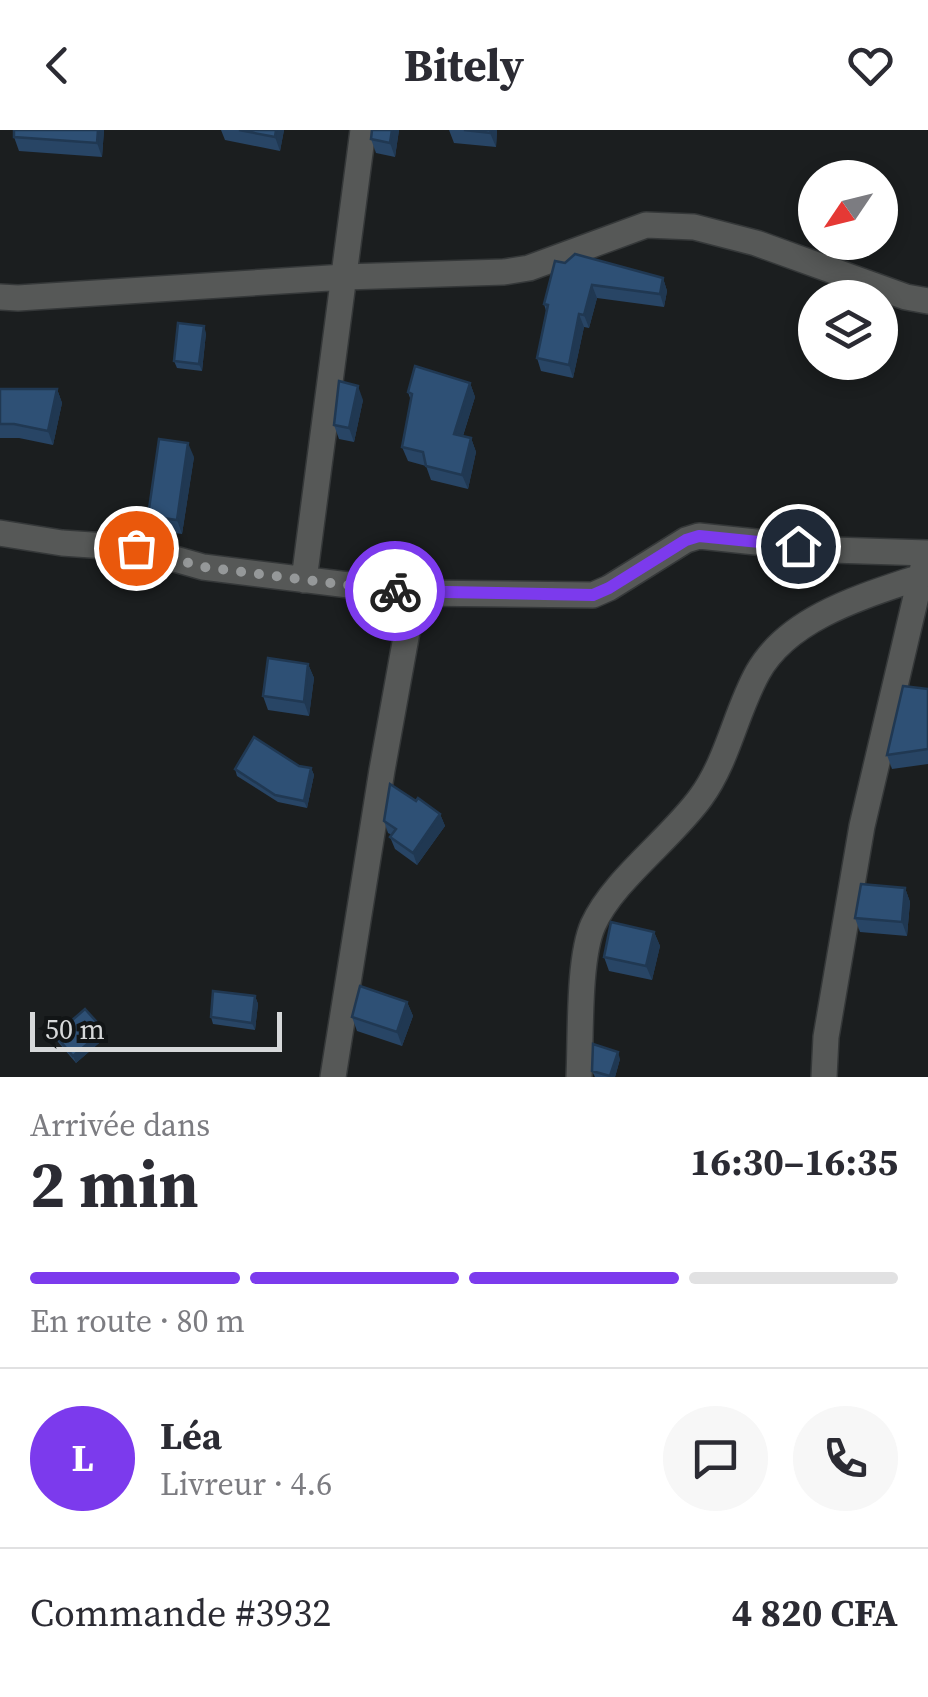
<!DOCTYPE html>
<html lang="fr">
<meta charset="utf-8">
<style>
:root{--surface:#fff;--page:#f7f7f7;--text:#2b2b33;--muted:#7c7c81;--line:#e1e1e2;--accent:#7c3aed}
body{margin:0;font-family:"Source Serif 4",serif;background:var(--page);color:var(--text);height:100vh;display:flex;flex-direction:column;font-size:38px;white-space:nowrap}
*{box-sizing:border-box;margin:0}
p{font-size:32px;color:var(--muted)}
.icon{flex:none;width:55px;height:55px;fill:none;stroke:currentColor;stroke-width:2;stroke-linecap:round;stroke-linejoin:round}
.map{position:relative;height:947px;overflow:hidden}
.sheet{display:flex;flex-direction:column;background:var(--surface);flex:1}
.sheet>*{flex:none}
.needle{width:65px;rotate:235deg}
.buttons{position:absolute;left:798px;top:30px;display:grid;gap:20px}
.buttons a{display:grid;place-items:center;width:100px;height:100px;border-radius:50%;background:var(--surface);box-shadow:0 5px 15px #0003;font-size:50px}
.scale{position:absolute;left:30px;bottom:25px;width:252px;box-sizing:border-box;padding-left:10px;border:5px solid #d7d9da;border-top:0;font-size:28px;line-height:35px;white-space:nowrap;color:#d7d9da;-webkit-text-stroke:8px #121516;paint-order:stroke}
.pin{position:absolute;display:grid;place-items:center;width:85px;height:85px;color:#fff;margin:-42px;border:5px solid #fff;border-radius:50%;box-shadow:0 2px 10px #0007}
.courier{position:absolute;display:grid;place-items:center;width:100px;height:100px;margin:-50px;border:8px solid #7c3aed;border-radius:50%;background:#fff;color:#222;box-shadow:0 2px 12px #0007}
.summary em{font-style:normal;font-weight:700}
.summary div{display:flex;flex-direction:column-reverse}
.summary{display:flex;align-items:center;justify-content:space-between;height:170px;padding:0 30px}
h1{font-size:65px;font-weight:700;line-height:75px}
.bar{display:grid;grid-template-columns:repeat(4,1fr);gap:15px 10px;align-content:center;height:120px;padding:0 30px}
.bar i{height:12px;border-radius:8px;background:var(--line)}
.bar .selected{background:var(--accent)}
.bar p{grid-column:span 4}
.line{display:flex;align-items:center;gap:25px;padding:0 30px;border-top:2px solid var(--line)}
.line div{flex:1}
.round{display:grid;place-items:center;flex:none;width:105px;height:105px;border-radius:52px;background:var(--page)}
header{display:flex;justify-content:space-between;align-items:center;height:130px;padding:0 30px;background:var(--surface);font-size:45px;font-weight:700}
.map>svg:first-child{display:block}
</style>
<header><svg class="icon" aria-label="back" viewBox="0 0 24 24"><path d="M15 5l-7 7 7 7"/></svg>Bitely<svg class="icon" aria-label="heart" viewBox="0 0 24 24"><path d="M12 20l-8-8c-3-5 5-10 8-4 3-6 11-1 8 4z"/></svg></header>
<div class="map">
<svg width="928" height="947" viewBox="0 0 928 947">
<rect width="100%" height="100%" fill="#1b1e1f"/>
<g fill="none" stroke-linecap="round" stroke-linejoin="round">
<g stroke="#353839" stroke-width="28">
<path id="minor" d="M0 167 18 168 345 147 504 142 529 138 646 95 694 97 756 113 906 167 928 171
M0 403 62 413 136 418 203 437 414 463 593 465 609 458 686 410 699 406 832 420 928 423
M304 450 363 0
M333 947 382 640 414 463
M579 947C581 907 578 829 593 795 613 750 671 709 701 667 728 630 736 581 758 542 789 487 864 466 920 447
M824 947 826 907 862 696 923 437"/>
</g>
<use href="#minor" stroke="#565857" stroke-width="25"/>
</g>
<path fill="#284565" d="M104 0 102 27 19 21 14 7Z
M221 0H284L280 21 225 10Z
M372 0H399L395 27 376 23 371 9Z
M449 0H497L496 17 454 13Z
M555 131 663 148 667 161 664 177 597 168 589 198 584 197 573 248 541 241 537 228 546 181 544 174Z
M206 203 202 241 177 238 174 231Z
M470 253 475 267 463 306 471 308 476 322 468 359 431 350 426 336 408 331 402 317 411 271 408 262Z
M0 259H57L62 273 53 315 19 308H0Z
M363 270 354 312 339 309 334 295Z
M194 327 182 404 153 400 148 386Z
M308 534 314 548 309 586 268 580 263 566Z
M928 559V634L892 639 887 625Z
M299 636 311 638 314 645 307 678 278 672 237 646 235 639Z
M416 671 440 684 445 696 417 735 395 719 390 707 392 705 388 703 384 691Z
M905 758 910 772 907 806 860 802 855 788Z
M654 802 660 816 652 850 609 841 604 827Z
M255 866 258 874 255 900 213 894 211 887Z
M407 872 413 886 402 916 357 901 352 887Z
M55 905 106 907 76 933 58 912Z
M620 929 615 947H595L592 941Z"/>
<path fill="#203852" d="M98 0H104L102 27 97 13Z
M276 0H284L280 21 275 7Z
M392 0H399L395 27 390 13Z
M491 0H497L496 17 490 3Z
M663 148 667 161 664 177 660 164Z
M592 155 597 168 589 198 584 185Z
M579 184 584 197 573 248 569 235Z
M204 196 206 203 202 241 199 234Z
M470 253 475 267 459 318 454 304Z
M358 256 363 270 354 312 349 298Z
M57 259 62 273 53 315 48 301Z
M471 308 476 322 468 359 462 345Z
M188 313 194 327 182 404 177 390Z
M308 534 314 548 309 586 304 572Z
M311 638 314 645 307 678 304 671Z
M440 684 445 696 417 735 413 723Z
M905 758 910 772 907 806 902 792Z
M654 802 660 816 652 850 646 836Z
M255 866 258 874 255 900 252 893Z
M407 872 413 886 402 916 397 902Z
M104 900 106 907 76 933 73 926Z
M618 922 620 929 615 947H611Z"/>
<path fill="#2e5075" stroke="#203852" stroke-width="2.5" d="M14 0H98L97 13 14 7Z
M239 0H276L275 7Z
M372 0H392L390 13 371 9Z
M464 0H491L490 3Z
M575 124 663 148 660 164 592 155 584 185 579 184 569 235 537 228 548 175 544 174 555 131 565 133Z
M178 193 204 196 199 234 174 231Z
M415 236 470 253 454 304 471 308 462 345 426 336 423 322 402 317 412 264 408 262Z
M339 251 358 256 349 298 334 295Z
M0 259H57L48 301 14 294H0Z
M159 309 188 313 177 390 148 386Z
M268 528 308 534 304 572 263 566Z
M903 556 928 559V619L887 625Z
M254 607 299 636 311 638 304 671 275 665 235 639Z
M390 654 416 671 418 668 440 684 413 723 390 707 396 699 384 691Z
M861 754 905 758 902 792 855 788Z
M611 792 654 802 646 836 604 827Z
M360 856 407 872 397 902 352 887Z
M213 861 255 866 252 893 211 887Z
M85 879 104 900 73 926 55 905Z
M593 914 618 922 610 946 592 941Z"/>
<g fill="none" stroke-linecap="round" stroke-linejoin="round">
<path stroke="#959899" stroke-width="10" stroke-dasharray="0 18" d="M136 418 203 437 395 461"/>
<path stroke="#7c3aed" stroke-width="12" d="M395 461 593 465 609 458 686 410 699 406 798 416"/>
</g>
</svg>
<div class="buttons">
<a><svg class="needle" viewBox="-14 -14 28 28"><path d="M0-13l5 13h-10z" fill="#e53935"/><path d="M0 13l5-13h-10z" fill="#7c7c81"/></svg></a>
<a><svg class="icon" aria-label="layers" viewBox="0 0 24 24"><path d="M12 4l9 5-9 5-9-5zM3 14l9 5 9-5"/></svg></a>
</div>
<div class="scale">50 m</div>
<div class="pin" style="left:136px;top:418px;background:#ea580c"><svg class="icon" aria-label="bag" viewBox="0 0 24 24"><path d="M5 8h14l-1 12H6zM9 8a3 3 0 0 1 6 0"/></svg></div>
<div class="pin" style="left:798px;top:416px;background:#1f2937"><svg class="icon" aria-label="home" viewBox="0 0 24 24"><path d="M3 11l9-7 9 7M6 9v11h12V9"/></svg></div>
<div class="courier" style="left:395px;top:461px"><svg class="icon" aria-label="bike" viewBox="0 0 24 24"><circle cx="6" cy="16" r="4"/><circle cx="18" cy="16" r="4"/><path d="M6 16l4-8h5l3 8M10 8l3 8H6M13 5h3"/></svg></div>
</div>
<section class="sheet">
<div class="summary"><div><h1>2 min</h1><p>Arrivée dans</p></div><em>16:30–16:35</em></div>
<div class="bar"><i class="selected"></i><i class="selected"></i><i class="selected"></i><i></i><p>En route · 80 m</p></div>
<div class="line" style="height:180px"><b class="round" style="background:var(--accent);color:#fff">L</b><div><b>Léa</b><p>Livreur · 4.6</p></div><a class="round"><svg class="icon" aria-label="chat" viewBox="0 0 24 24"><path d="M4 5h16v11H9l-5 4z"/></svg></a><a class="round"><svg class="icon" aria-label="phone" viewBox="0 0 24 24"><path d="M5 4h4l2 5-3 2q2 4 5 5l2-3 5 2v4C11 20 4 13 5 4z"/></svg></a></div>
<div class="line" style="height:130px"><div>Commande #3932</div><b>4 820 CFA</b></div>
</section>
